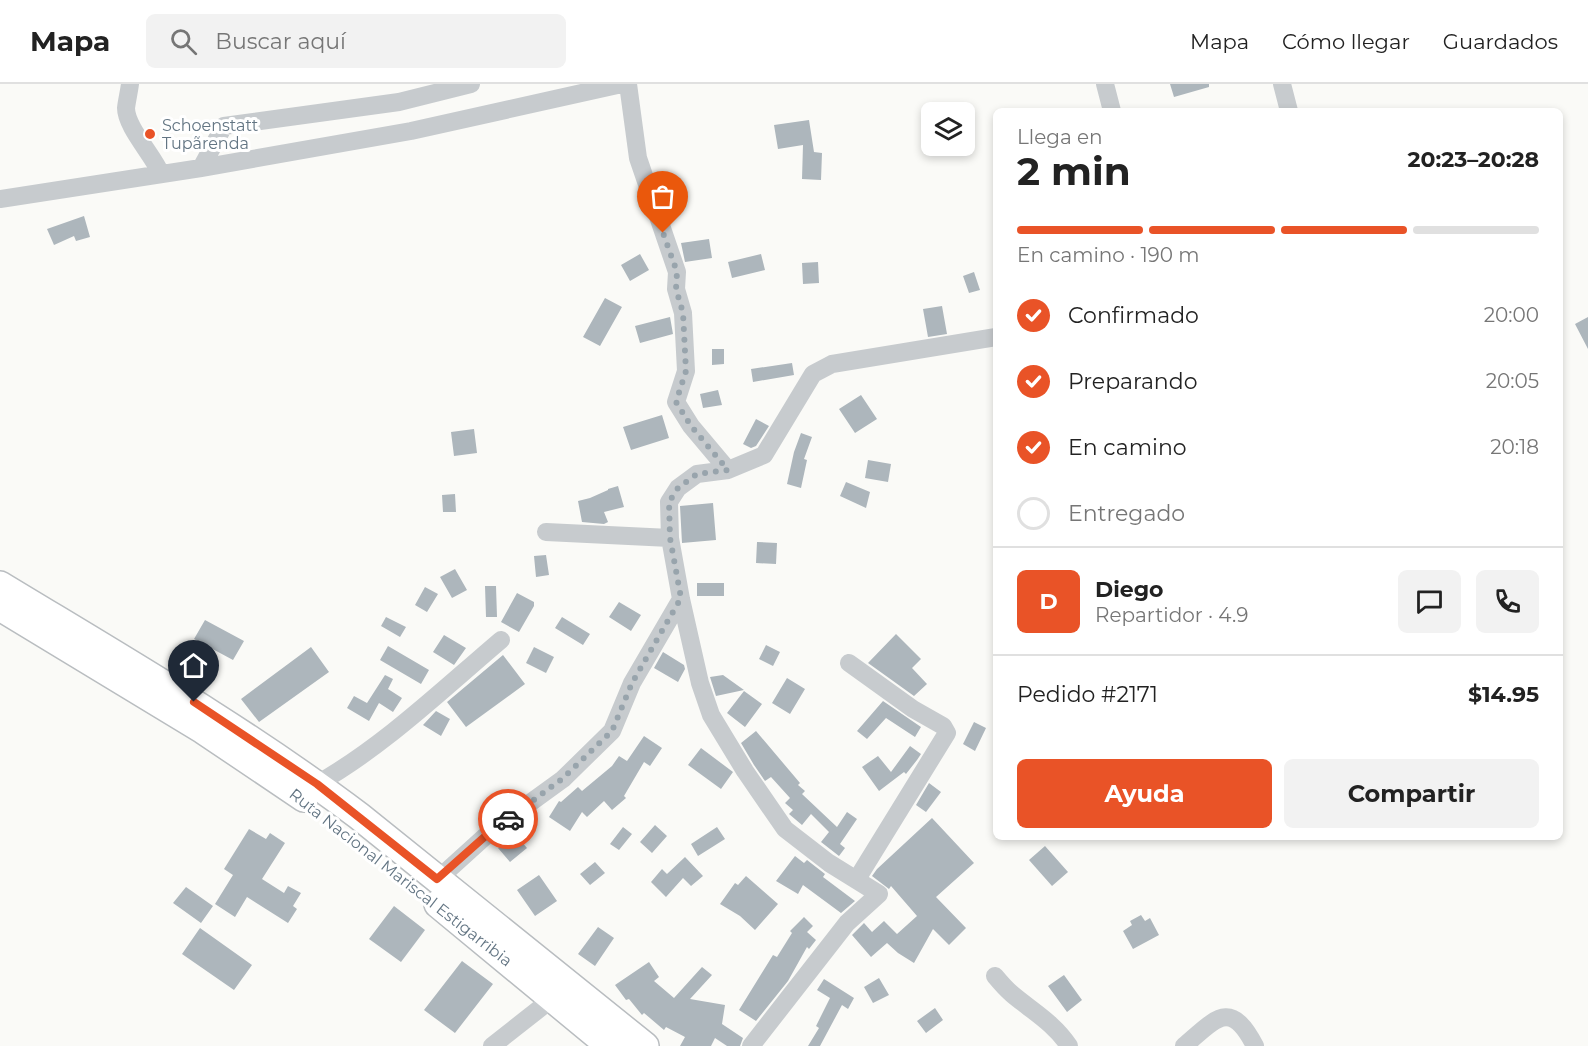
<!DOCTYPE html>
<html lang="es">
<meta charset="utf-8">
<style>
:root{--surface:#fff;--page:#f2f2f2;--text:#222;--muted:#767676;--line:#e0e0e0;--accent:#e95327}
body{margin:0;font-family:Montserrat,sans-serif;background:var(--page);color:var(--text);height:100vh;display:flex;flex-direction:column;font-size:22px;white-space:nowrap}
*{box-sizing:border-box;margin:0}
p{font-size:20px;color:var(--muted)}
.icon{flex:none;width:33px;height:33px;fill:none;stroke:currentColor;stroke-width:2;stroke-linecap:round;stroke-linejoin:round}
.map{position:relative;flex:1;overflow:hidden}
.panel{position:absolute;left:993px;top:24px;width:570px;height:732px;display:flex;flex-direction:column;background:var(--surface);border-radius:9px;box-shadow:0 3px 9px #0003}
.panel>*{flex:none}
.tools{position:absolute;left:921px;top:18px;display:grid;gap:12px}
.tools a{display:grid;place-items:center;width:54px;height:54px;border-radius:9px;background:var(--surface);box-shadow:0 3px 9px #0003;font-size:30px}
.pin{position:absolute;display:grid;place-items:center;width:51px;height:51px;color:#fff;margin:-62px -26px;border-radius:50% 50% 50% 0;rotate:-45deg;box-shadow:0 0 6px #0007}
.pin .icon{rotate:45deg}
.courier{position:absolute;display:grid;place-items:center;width:60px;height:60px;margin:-30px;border:4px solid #e95327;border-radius:50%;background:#fff;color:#222;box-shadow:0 2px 8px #0007}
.overview em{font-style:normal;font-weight:700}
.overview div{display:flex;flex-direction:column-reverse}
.overview{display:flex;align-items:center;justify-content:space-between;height:102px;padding:0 24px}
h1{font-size:39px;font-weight:700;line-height:45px}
.bar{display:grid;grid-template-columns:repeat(4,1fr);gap:9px 6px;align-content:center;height:72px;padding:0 24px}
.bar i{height:8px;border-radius:4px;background:var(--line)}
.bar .selected{background:var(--accent)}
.bar p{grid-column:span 4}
.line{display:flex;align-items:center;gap:15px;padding:0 24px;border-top:2px solid var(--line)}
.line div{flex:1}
.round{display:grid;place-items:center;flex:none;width:63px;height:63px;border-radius:9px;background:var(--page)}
ol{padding:0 24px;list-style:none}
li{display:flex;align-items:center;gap:18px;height:66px}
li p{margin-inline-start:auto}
li .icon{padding:6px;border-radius:50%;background:var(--accent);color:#fff;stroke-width:4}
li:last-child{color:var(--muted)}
li i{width:33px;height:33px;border:3px solid var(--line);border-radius:50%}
.button{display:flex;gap:12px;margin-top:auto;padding:12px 24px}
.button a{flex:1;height:69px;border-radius:9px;background:var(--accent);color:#fff;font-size:24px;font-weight:700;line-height:69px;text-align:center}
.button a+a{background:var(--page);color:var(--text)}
header{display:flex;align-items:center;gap:36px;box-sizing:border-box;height:84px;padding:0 30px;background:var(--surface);border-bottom:2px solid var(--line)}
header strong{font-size:28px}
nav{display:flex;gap:33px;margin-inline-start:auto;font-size:21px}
.search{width:420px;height:54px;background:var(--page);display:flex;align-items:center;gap:15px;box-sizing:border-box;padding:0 21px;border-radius:9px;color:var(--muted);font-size:22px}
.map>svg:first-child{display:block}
</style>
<header>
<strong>Mapa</strong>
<div class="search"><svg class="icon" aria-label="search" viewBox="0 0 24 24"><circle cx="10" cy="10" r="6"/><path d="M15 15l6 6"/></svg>Buscar aquí</div>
<nav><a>Mapa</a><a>Cómo llegar</a><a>Guardados</a></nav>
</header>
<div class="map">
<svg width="1588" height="962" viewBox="0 0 1588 962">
<rect width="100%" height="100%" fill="#fafaf7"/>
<path fill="#adb6bc" d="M1170 0H1209V3L1174 13Z
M809 36 814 68 822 69 821 96 802 95 803 61 778 65 774 41Z
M84 132 90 153 76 157 74 152 54 161 47 145Z
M709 155 712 174 685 178 681 159Z
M640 170 649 186 630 197 621 181Z
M761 170 765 186 732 194 728 178Z
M818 178 819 199 803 200 802 179Z
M974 188 980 206 969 209 963 192Z
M605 214 622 223 600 262 583 253Z
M942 222 947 250 928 253 923 225Z
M670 233 673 250 640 259 635 242Z
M1588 233V265L1575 240Z
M712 265H724V280L712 281Z
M792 279 794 291 753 298 751 285Z
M718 306 722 321 703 324 700 310Z
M861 311 877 335 855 349 839 325Z
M662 331 669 354 631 366 623 343Z
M756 335 769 342 756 362 751 364 743 360Z
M474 345 477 369 454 372 451 348Z
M801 349 812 353 804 375 807 376 801 404 787 400 794 368Z
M868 376 891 380 888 398 865 394Z
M846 398 870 408 866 424 840 412Z
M618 402 624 423 604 428 608 438 604 440 582 438 578 417 590 414 608 406V405Z
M455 410 456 428H443L442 411Z
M713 419 716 456 682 459 680 422Z
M757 458 777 459 776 480 756 479Z
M546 471 549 491 536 493 534 472Z
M455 485 467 506 452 514 440 493Z
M697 499H724V512H697Z
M485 502H496L497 533H486Z
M425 503 438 510 427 528 415 521Z
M517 509 534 518V522L519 548 501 538Z
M619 518 641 531 631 547 609 533Z
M386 533 406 543 400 553 381 542Z
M562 533 590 550 583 561 555 544Z
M205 536 244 557 233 576 194 555Z
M896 550 921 575 912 584 927 600 914 612 868 579Z
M444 551 466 564 454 581 433 568Z
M766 561 780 568 773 582 759 575Z
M388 562 429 586 421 600 380 576Z
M311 563 329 588 259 638 241 615Z
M534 563 554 573 546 589 526 579Z
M663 568 684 581 685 585 678 598 654 584Z
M503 571 525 600 466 643 447 618Z
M385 591 393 595 388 605 402 614 393 628 379 619 369 637 347 624 354 612 367 619Z
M723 591 744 606 716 612 710 593Z
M787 594 805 605 790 630 772 619Z
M744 607 762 620 745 643 727 629Z
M883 617 921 643 915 653 886 634 867 655 857 647Z
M436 627 450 635 441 652 423 641Z
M974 638 986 644 975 667 963 660Z
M756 647 800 699 798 701 805 707 802 710 837 743 847 728 857 735 840 760 845 764 839 772 821 758 829 748 811 730 802 741 789 730 793 726 785 719 790 714 771 693 765 697 754 681 741 659Z
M644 652 662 664 650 682 644 678 624 712 626 714 612 726 604 717 587 733 582 728 570 747 549 733 559 717 561 718 578 703 582 707 612 682 619 672 627 677Z
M910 662 921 670 917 676 906 690 904 688 879 707 862 683 878 672 891 688Z
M701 664 733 688 721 705 688 681Z
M929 699 941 708 926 728 916 721Z
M932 734 974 779 936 813 966 844 949 861 933 845 914 879 898 869 887 859 871 873 852 851 864 839 872 848 884 837 897 850 917 832 891 802 889 805 872 792 877 785Z
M655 741 667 752 652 769 640 758Z
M623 743 632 750 619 766 610 760Z
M717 743 725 755 698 772 691 760Z
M249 745 266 755 270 749 285 759 262 795 284 809 288 802 301 809 293 822 297 825 288 839 247 813 235 833 215 820 233 791 224 785Z
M515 750 527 764 510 778 498 764Z
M1045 762 1068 788 1052 802 1029 776Z
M795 772 804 779 807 776 825 790 823 793 855 817 841 829 803 801 798 810 776 797Z
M685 773 703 792 691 802 683 794 666 813 651 798 662 785 667 790Z
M595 778 605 789 590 801 580 790Z
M539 791 557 817 535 832 517 806Z
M746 792 778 820 755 846 740 832 720 820 735 799 738 801Z
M186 803 213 822 201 839 173 819Z
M394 822 425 846 401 878 369 855Z
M1141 831 1145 837 1150 834 1159 851 1133 865 1123 847 1132 841 1130 837Z
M804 833 813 842 807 848 816 856 809 865 807 863 788 897 756 937 739 926 773 871 777 873 792 849 790 847Z
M598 843 614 854 595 882 578 870Z
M200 844 252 881 234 906 182 870Z
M462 877 493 900 455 949 424 926Z
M649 878 659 893 654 897 674 914 702 883 712 891 690 915 725 921 722 940 743 954 740 962H727L715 954 711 962H680L685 953 666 943 664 946 644 929 642 931 629 915 626 916 615 901Z
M1064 891 1082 916 1067 928 1048 902Z
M879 894 889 911 873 919 864 903Z
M824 895 854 914 848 925 842 921 820 962H808L819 944 816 942 830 914 817 906Z
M935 924 943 936 926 949 917 937Z"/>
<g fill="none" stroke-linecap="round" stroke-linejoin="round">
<g stroke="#b9bdc0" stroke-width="30">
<path id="highway" d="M0 501C122 575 245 646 359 732L645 962
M0 523 203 646 304 714
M438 820 610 962"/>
</g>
<path stroke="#c7cbce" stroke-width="18" d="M130 0C129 8 127 16 126 24 126 43 153 71 161 90
M628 0 638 74 677 188 676 205 683 229 686 287 676 318 691 342 728 386 764 371 813 290 832 280 996 253
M1105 0 1112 27
M1282 0 1289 27
M201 84 224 42 399 18 471 0
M0 115 201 84 411 47 622 0
M728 386 697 390 678 404 669 418 670 454 681 515 700 599 711 631 745 687 785 745 829 779 879 810 847 839 751 962
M546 448 670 454
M849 579 913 625 943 642 947 649 857 795
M317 700C384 662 442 606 501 556
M437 796 490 748 563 695 612 647 632 599 681 515
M995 892C1000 898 1006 905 1012 910 1032 927 1054 939 1069 962
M492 962 553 914
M1184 962C1216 935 1230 914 1255 962"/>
<use href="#highway" stroke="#fff" stroke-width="27"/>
</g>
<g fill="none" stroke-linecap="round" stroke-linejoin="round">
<path stroke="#98a4ac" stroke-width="6" stroke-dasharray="0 10.8" d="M508 735 562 695 612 647 632 599 681 514 670 454 669 418 678 404 697 390 728 386 691 342 676 318 686 287 683 229 676 205 677 188 663 149"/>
<path stroke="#e95327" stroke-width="8" d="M194 618 317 700 437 795 490 748 508 735"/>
</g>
<circle fill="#e95327" stroke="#fff" stroke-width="2" cx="150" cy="50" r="6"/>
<g text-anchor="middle" stroke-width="6" stroke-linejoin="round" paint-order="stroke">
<g font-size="16" fill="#637583" stroke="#fff" text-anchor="start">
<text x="162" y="47">Schoenstatt<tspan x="162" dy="18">Tupãrenda</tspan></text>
</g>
<g font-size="16" fill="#637583" stroke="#fff">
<text transform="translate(401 793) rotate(38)" y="6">Ruta Nacional Mariscal Estigarribia</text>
</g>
</g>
</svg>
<div class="tools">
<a><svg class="icon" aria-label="layers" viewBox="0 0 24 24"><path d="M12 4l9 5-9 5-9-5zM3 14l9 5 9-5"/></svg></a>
</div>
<div class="pin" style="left:663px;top:149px;background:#ea580c"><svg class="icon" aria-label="bag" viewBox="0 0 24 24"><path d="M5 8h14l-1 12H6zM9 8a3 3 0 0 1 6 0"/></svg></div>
<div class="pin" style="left:194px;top:618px;background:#1f2937"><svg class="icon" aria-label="home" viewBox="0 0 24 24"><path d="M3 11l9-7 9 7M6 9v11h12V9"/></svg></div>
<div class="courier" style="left:508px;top:735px"><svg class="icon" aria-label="car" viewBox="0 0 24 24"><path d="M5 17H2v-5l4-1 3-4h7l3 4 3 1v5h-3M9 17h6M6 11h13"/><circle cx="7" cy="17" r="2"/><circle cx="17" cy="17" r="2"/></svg></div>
<section class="panel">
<div class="overview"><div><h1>2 min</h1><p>Llega en</p></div><em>20:23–20:28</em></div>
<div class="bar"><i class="selected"></i><i class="selected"></i><i class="selected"></i><i></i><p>En camino · 190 m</p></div>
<ol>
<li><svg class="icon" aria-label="check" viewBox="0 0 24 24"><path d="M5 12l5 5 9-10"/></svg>Confirmado<p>20:00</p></li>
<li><svg class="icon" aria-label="check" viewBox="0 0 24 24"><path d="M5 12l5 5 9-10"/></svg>Preparando<p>20:05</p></li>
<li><svg class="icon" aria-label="check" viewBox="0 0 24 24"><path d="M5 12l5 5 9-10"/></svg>En camino<p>20:18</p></li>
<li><i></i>Entregado</li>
</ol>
<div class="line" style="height:108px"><b class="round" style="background:var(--accent);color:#fff">D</b><div><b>Diego</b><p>Repartidor · 4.9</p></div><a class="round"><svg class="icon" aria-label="chat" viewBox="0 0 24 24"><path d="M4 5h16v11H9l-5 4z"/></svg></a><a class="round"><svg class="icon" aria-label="phone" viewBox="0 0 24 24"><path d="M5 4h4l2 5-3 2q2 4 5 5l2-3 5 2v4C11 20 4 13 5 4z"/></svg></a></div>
<div class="line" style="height:78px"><div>Pedido #2171</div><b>$14.95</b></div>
<div class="button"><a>Ayuda</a><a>Compartir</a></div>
</section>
</div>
